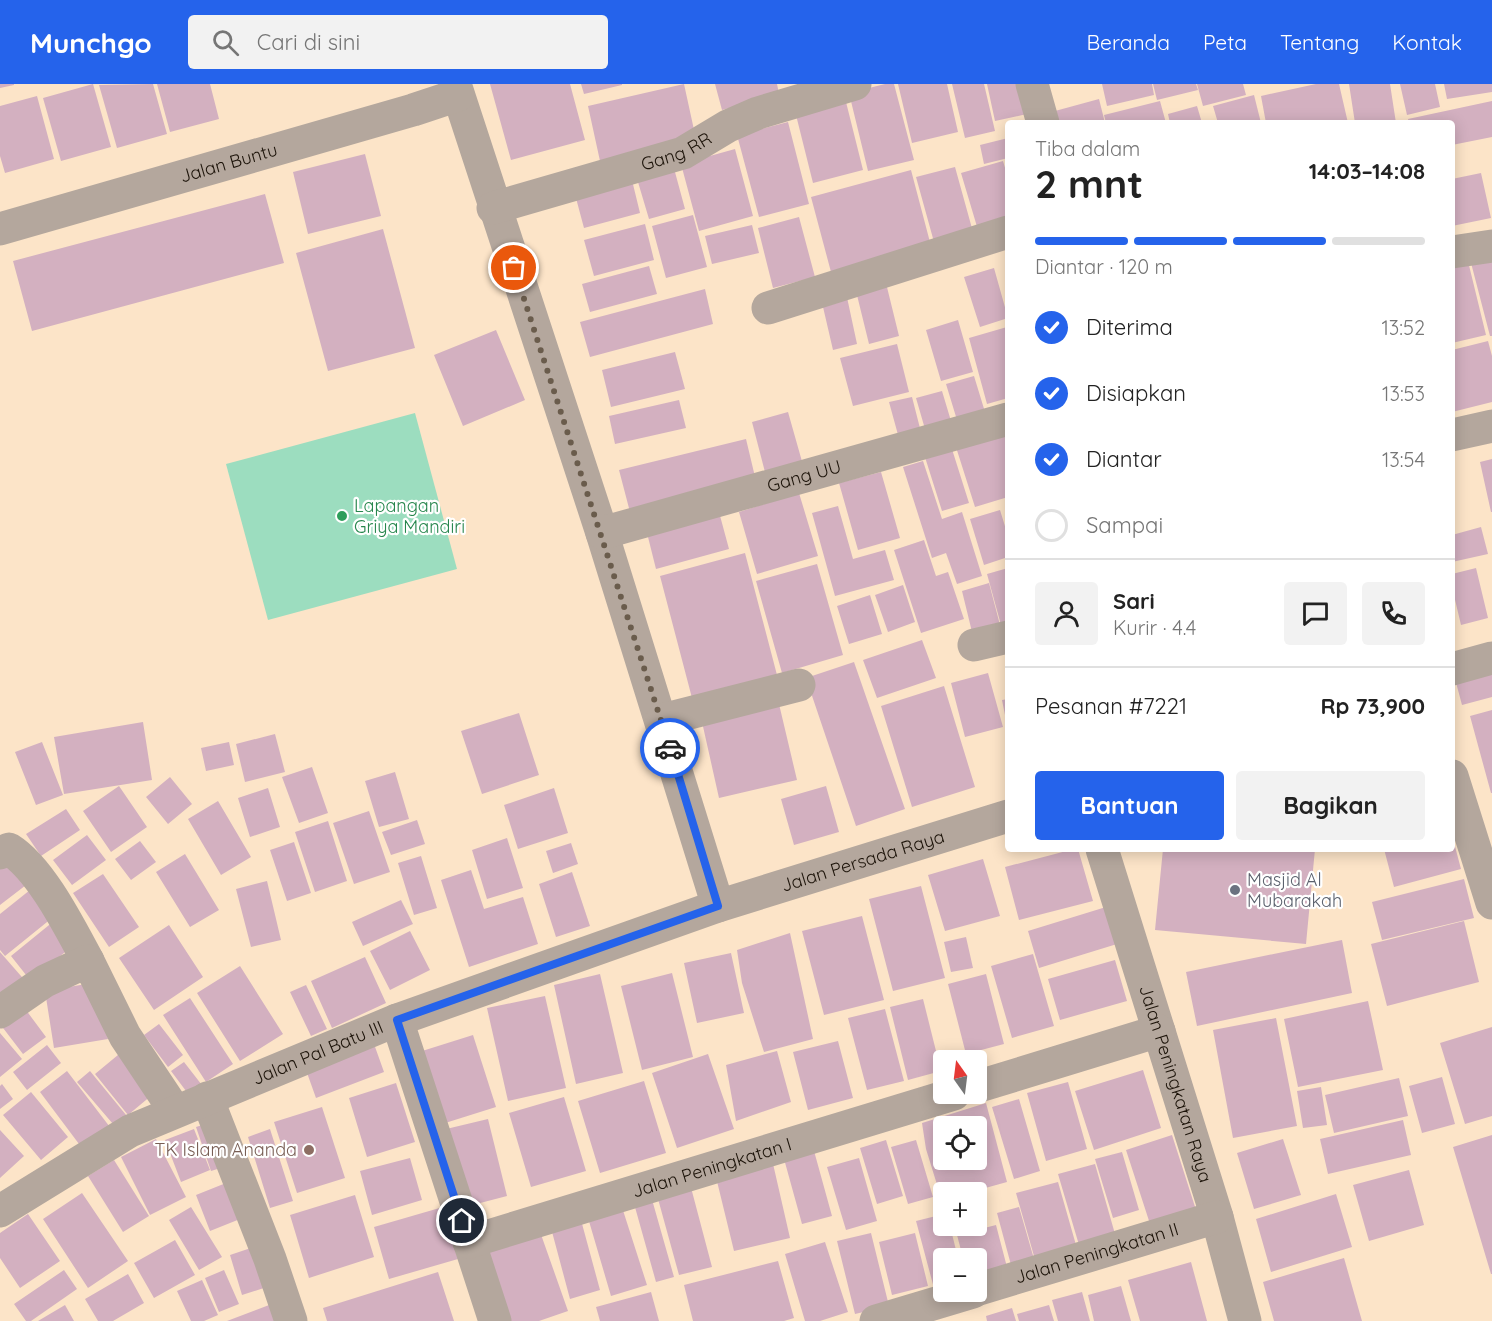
<!DOCTYPE html>
<html lang="id">
<meta charset="utf-8">
<style>
:root{--surface:#fff;--page:#f2f2f2;--text:#222;--muted:#767676;--line:#e0e0e0;--accent:#2563eb}
body{margin:0;font-family:Quicksand,sans-serif;background:var(--page);color:var(--text);height:100vh;display:flex;flex-direction:column;font-size:22px;white-space:nowrap}
*{box-sizing:border-box;margin:0}
p{font-size:20px;color:var(--muted)}
.icon{flex:none;width:33px;height:33px;fill:none;stroke:currentColor;stroke-width:2;stroke-linecap:round;stroke-linejoin:round}
.map{position:relative;flex:1;overflow:hidden}
.details{position:absolute;left:1005px;top:36px;width:450px;height:732px;display:flex;flex-direction:column;background:var(--surface);border-radius:6px;box-shadow:0 3px 15px #0003}
.details>*{flex:none}
.needle{width:39px;rotate:346deg}
.fabs{position:absolute;left:933px;top:966px;display:grid;gap:12px}
.fabs a{display:grid;place-items:center;width:54px;height:54px;border-radius:6px;background:var(--surface);box-shadow:0 3px 15px #0003;font-size:30px}
.pin{position:absolute;display:grid;place-items:center;width:51px;height:51px;color:#fff;margin:-26px;border:3px solid #fff;border-radius:50%;box-shadow:0 2px 6px #0007}
.courier{position:absolute;display:grid;place-items:center;width:60px;height:60px;margin:-30px;border:4px solid #2563eb;border-radius:50%;background:#fff;color:#222;box-shadow:0 2px 8px #0007}
.headline em{font-style:normal;font-weight:800}
.headline div{display:flex;flex-direction:column-reverse}
.headline{display:flex;align-items:center;justify-content:space-between;height:102px;padding:0 30px}
h1{font-size:39px;font-weight:800;line-height:45px}
.bar{display:grid;grid-template-columns:repeat(4,1fr);gap:9px 6px;align-content:center;height:72px;padding:0 30px}
.bar i{height:8px;border-radius:4px;background:var(--line)}
.bar .selected{background:var(--accent)}
.bar p{grid-column:span 4}
.line{display:flex;align-items:center;gap:15px;padding:0 30px;border-top:2px solid var(--line)}
.line div{flex:1}
.round{display:grid;place-items:center;flex:none;width:63px;height:63px;border-radius:6px;background:var(--page)}
ol{padding:0 30px;list-style:none}
li{display:flex;align-items:center;gap:18px;height:66px}
li p{margin-inline-start:auto}
li .icon{padding:6px;border-radius:50%;background:var(--accent);color:#fff;stroke-width:4}
li:last-child{color:var(--muted)}
li i{width:33px;height:33px;border:3px solid var(--line);border-radius:50%}
.button{display:flex;gap:12px;margin-top:auto;padding:12px 30px}
.button a{flex:1;height:69px;border-radius:6px;background:var(--accent);color:#fff;font-size:24px;font-weight:800;line-height:69px;text-align:center}
.button a+a{background:var(--page);color:var(--text)}
header{display:flex;align-items:center;gap:36px;box-sizing:border-box;height:84px;padding:0 30px;background:var(--accent);color:#fff}
header strong{font-size:28px}
nav{display:flex;gap:33px;margin-inline-start:auto;font-size:21px}
.search{width:420px;height:54px;background:var(--page);display:flex;align-items:center;gap:15px;box-sizing:border-box;padding:0 21px;border-radius:6px;color:var(--muted);font-size:22px}
.map>svg:first-child{display:block}
</style>
<header>
<strong>Munchgo</strong>
<div class="search"><svg class="icon" aria-label="search" viewBox="0 0 24 24"><circle cx="10" cy="10" r="6"/><path d="M15 15l6 6"/></svg>Cari di sini</div>
<nav><a>Beranda</a><a>Peta</a><a>Tentang</a><a>Kontak</a></nav>
</header>
<div class="map">
<svg width="1492" height="1237" viewBox="0 0 1492 1237">
<rect width="100%" height="100%" fill="#fce4c8"/>
<path fill="#9cddbf" d="M415 329 457 485 268 536 226 380Z"/>
<path fill="#d3b0c0" fill-rule="evenodd" d="M0 0H14V1L0 4Z
M93 0 111 63 61 77 43 14Z
M153 0 167 50 117 64 99 1Z
M157 0H210L219 35 170 48Z
M490 0H570L585 56 511 76Z
M581 0H622V1L584 10Z
M684 0 696 55 600 77 588 22Z
M715 0H777L779 10 722 26Z
M885 0H894L914 76 868 87 849 9Z
M898 0H947L958 48 912 59Z
M952 0H984L995 47 965 54Z
M987 0H1020L1027 30 995 37Z
M1102 0H1152L1154 11 1107 22Z
M1153 0H1196L1198 6 1157 16Z
M1197 0H1243L1246 11 1203 22Z
M1316 0H1339L1348 39H1266L1261 12Z
M1349 0H1390L1396 39H1355Z
M1400 0H1435L1440 23 1407 31Z
M1444 0H1492V8L1447 15Z
M1254 11 1261 39H1218L1213 22Z
M37 12 54 75 5 89 0 72V22Z
M845 14 863 86 813 99 795 27Z
M1099 15 1105 39H1058L1055 27Z
M1160 17 1166 39H1106L1104 31Z
M1492 17V53L1452 61V39H1409L1408 35Z
M1197 22 1202 39H1170L1168 30Z
M788 38 809 120 759 133 737 51Z
M1008 54V74L984 80 980 61Z
M735 65 753 132 699 147 681 80Z
M365 70 381 132 308 150 293 88Z
M672 77 685 125 649 135 635 88Z
M1003 77 1008 94V137L978 146 961 89Z
M955 83 973 148 934 158 916 93Z
M911 86 931 162 831 188 811 113Z
M630 88 640 129 584 144 573 103Z
M1481 89 1491 134 1452 142V95Z
M265 110 284 179 32 247 13 177Z
M693 131 707 183 666 194 652 142Z
M799 133 815 193 773 204 758 144Z
M645 140 654 176 594 192 584 156Z
M752 141 759 169 712 180 705 152Z
M383 145 415 264 328 287 296 169Z
M1466 169 1486 251 1452 259V173Z
M1492 170V252H1490L1470 175Z
M649 182 657 210 590 228 582 200Z
M994 184 1008 234 980 243 964 193Z
M885 195 899 252 869 260 855 203Z
M845 204 857 260 833 266 820 210Z
M705 205 713 240 590 273 580 238Z
M958 236 973 288 941 297 926 246Z
M1007 243 1008 314 987 320 969 254Z
M496 246 525 316 463 342 434 271Z
M1488 257 1492 272V318L1452 328V266Z
M897 260 909 308 853 322 840 274Z
M675 268 685 305 611 323 602 286Z
M974 292 985 328 957 336 946 300Z
M942 307 951 337 925 345 916 314Z
M912 313 922 352 900 358 889 318Z
M679 316 686 344 615 360 609 332Z
M788 328 803 381 766 392 752 338Z
M1008 344V413L975 423 955 360Z
M746 355 756 397 630 428 619 386Z
M951 362 969 419 942 427 924 370Z
M1492 375V428H1491L1480 378Z
M923 377 942 435 962 428 982 492 957 500 946 469 932 474 903 383Z
M881 388 900 454 858 466 839 399Z
M799 409 818 472 757 490 739 428Z
M838 422 853 475 885 466 894 496 835 512 812 429Z
M1000 426 1008 452V473L984 481 970 435Z
M719 428 729 465 656 485 647 449Z
M1481 443 1488 470 1452 478V451Z
M924 456 936 492 948 488 964 535 921 549 894 466Z
M745 469 777 591 692 614 660 492Z
M817 480 843 571 782 589 756 497Z
M1008 484V539L1001 541 987 490Z
M1476 484 1488 534 1461 541 1452 503V490Z
M989 499 1000 541 972 548 962 507Z
M903 501 915 538 888 548 875 511Z
M870 511 882 550 849 560 837 522Z
M922 556 936 594 877 614 863 576Z
M854 578 905 725 856 742 806 594Z
M1492 581V613L1462 621 1454 591Z
M988 589 1003 643 965 653 951 599Z
M944 602 975 703 912 723 881 622Z
M1008 615V641H1007L1002 616Z
M779 620 797 696 719 714 702 638Z
M1492 626V709H1491L1470 632Z
M519 629 539 691 482 710 461 647Z
M143 638 152 696 64 710 54 653Z
M275 650 285 688 245 698 236 660Z
M42 658 63 711 36 721 15 668Z
M229 658 234 681 206 687 201 664Z
M312 683 328 729 299 739 282 693Z
M395 688 409 735 379 743 365 697Z
M170 693 192 720 168 740 146 713Z
M119 702 147 743 111 768 83 727Z
M826 702 839 748 794 761 781 715Z
M268 704 280 743 250 753 238 714Z
M554 704 568 749 518 765 504 721Z
M218 717 251 773 221 791 188 735Z
M66 725 80 746 41 772 26 750Z
M369 727 390 788 354 800 333 739Z
M417 736 425 760 391 771 382 748Z
M328 737 347 797 315 808 295 748Z
M87 751 106 776 72 801 53 776Z
M507 754 523 804 487 815 472 766Z
M1453 755 1461 785 1394 803 1384 765H1452Z
M140 757 156 778 131 796 115 775Z
M294 758 311 809 287 817 270 766Z
M571 759 578 780 553 789 546 767Z
M1074 765H1078L1093 817 1019 836 1005 783Z
M1163 765H1315L1306 860 1155 846Z
M185 770 219 826 190 843 156 788Z
M421 772 437 824 414 831 398 779Z
M983 775 1000 832 945 847 928 791Z
M0 778 30 798 0 821Z
M471 786 484 825 523 813 538 860 469 883 441 796Z
M572 788 590 842 556 853 539 800Z
M103 790 139 843 109 863 73 809Z
M1464 795 1474 834 1382 856 1372 818Z
M267 797 281 856 251 863 236 805Z
M921 802 945 894 893 907 869 815Z
M30 806 52 834 5 872 0 866V830Z
M401 816 413 840 363 862 352 838Z
M1106 823 1117 860 1039 884 1028 847Z
M862 832 884 916 824 931 802 847Z
M54 837 74 861 30 896 11 872Z
M1464 837 1479 898 1387 922 1371 860Z
M169 841 203 893 154 926 119 874Z
M410 847 430 886 390 906 370 867Z
M790 849 813 955 764 968 742 899 737 866Z
M966 853 973 884 951 888 944 858Z
M1342 856 1352 909 1197 942 1186 888Z
M0 868 28 900 0 915Z
M731 869 744 929 697 939 684 879Z
M1033 870 1054 942 1012 954 991 882Z
M365 873 386 919 332 944 311 897Z
M1115 876 1127 917 1060 936 1048 895Z
M240 882 283 950 240 977 197 909Z
M672 889 693 973 642 986 621 902Z
M600 890 623 989 576 1000 554 901Z
M986 890 1004 960 966 970 948 900Z
M98 898 108 955 54 964 45 907Z
M306 901 327 945 311 952 290 908Z
M545 912 566 1004 508 1017 487 924Z
M190 914 233 980 206 998 163 931Z
M923 915 941 987 908 996 890 923Z
M1368 917 1383 986 1298 1003 1284 935Z
M23 922 46 953 23 970 0 940Z
M885 925 904 997 867 1006 848 934Z
M1276 934 1297 1042 1233 1054 1213 946Z
M159 940 183 971 168 983 144 951Z
M1492 943V1032L1465 1040 1440 959Z
M0 949 22 975 0 993Z
M473 951 496 1023 442 1040 419 968Z
M838 957 853 1014 808 1026 793 968Z
M374 960 384 988 316 1014 306 986Z
M47 961 61 979 27 1006 13 988Z
M124 966 158 1006 128 1031 95 990Z
M777 967 791 1018 736 1037 726 981Z
M708 970 734 1045 677 1064 652 989Z
M184 978 205 1005 192 1015 171 987Z
M1143 986 1161 1044 1094 1066 1075 1007Z
M67 987 116 1051 88 1072 40 1008Z
M90 987 131 1037 119 1047 77 998Z
M1442 993 1455 1040 1422 1049 1409 1002Z
M1399 994 1408 1032 1334 1049 1325 1011Z
M644 997 666 1069 600 1089 578 1017Z
M1068 998 1087 1065 1046 1077 1027 1009Z
M396 999 415 1058 367 1073 349 1014Z
M2 1000 13 1015 0 1025V1002Z
M1321 1003 1327 1041 1303 1044 1297 1007Z
M31 1008 68 1053 41 1076 3 1031Z
M564 1013 586 1087 531 1103 509 1029Z
M1019 1015 1040 1087 1014 1095 992 1023Z
M986 1019 1007 1098 971 1108H944L943 1120 926 1065 922 1039ZM944 1042H976V1076H944Z
M322 1023 345 1094 297 1109 274 1038Z
M488 1035 507 1112 461 1124 442 1046Z
M1403 1036 1411 1071 1328 1090 1320 1055Z
M212 1038 227 1082 211 1087 196 1043Z
M194 1045 210 1086 181 1098 165 1056Z
M270 1045 293 1117 270 1124 248 1053Z
M0 1046 24 1072 0 1094Z
M1172 1051 1197 1129 1151 1143 1126 1066Z
M1492 1051V1190H1491L1453 1063Z
M156 1055 186 1113 150 1131 121 1073Z
M1283 1055 1301 1111 1254 1125 1237 1069Z
M811 1056 832 1132 802 1140 781 1064Z
M886 1056 903 1112 877 1120 860 1064Z
M916 1056 933 1113 908 1120 891 1063Z
M1122 1068 1139 1126 1113 1134 1095 1075Z
M771 1071 790 1154 734 1167 714 1085Z
M410 1074 422 1116 372 1131 360 1087Z
M859 1074 877 1137 846 1146 827 1083Z
M114 1076 149 1132 123 1148 88 1092Z
M1095 1080 1115 1150 1079 1161 1058 1090Z
M1409 1086 1424 1141 1369 1157 1353 1101Z
M689 1096 712 1183 679 1191 655 1104Z
M231 1097 245 1133 210 1147 196 1111Z
M1058 1098 1078 1168 1036 1179 1016 1109Z
M82 1109 128 1177 88 1204 43 1135Z
M1336 1110 1352 1163 1271 1188 1256 1135Z
M355 1111 374 1173 309 1194 290 1131Z
M651 1112 674 1193 656 1198 633 1116Z
M620 1117 647 1201 611 1212 586 1127Z
M191 1123 222 1173 199 1186 169 1136Z
M443 1123 458 1175 389 1195 374 1143Z
M1019 1123 1034 1175 1011 1181 997 1129Z
M28 1130 60 1177 20 1204 0 1174V1149Z
M944 1130V1142H950L958 1174H944V1206L935 1208 916 1137Z
M581 1136 600 1206 570 1215 551 1144Z
M996 1141 1008 1187 976 1195V1174H963L957 1151Z
M538 1142 568 1227 539 1237H507L481 1162Z
M871 1149 889 1222 855 1230 837 1157Z
M915 1149 928 1202 892 1211 879 1158Z
M175 1156 195 1191 154 1214 134 1179Z
M825 1158 848 1228 820 1237H805L785 1170Z
M260 1161 273 1201 242 1211 230 1171Z
M1344 1174 1362 1237H1274L1263 1198Z
M778 1177 794 1234 784 1237H693L684 1201Z
M1191 1178 1207 1237H1140L1128 1196Z
M64 1186 77 1205 31 1237H26L14 1220Z
M224 1186 239 1220 219 1228 205 1194Z
M438 1188 454 1237H327L323 1224Z
M128 1190 144 1219 113 1237H98L85 1215Z
M202 1196 218 1231 204 1237H191L177 1207Z
M1121 1202 1131 1237H1094L1088 1211Z
M651 1208 659 1237H600L596 1223Z
M1082 1208 1090 1237H1058L1052 1216Z
M277 1218 284 1237H227Z
M65 1221 74 1237H38Z
M1049 1221 1054 1237H1019L1017 1230Z
M1012 1224 1016 1237H987L986 1232Z"/>
<g fill="none" stroke-linecap="round" stroke-linejoin="round">
<g stroke="#b4a79d" stroke-width="33">
<path d="M455 0 602 449 718 822"/>
<path d="M1032 0 1043 39"/>
<path id="s1" d="M493 124 683 69 728 42 758 29 855 0"/>
<path id="s2" d="M0 145 413 26 458 11"/>
<path d="M1452 168 1492 162"/>
<path d="M768 224 1008 148"/>
<path d="M1452 351 1492 342"/>
<path id="s3" d="M602 449 1008 335"/>
<path d="M974 561 1008 553"/>
<path d="M1452 585 1492 574"/>
<path d="M662 636 799 601"/>
<path d="M1452 692 1492 819"/>
<path id="s4" d="M1102 765 1217 1133 1245 1237"/>
<path d="M0 769 9 765C41 785 70 844 88 877"/>
<path d="M0 928 45 897 88 877 125 952 175 1027"/>
<path d="M397 936 495 1237"/>
<path d="M976 1003 1159 947"/>
<path d="M207 1014 270 1175 291 1237"/>
<path id="s5" d="M0 1127 130 1047 397 936 718 822 1008 732"/>
<path id="s6" d="M469 1158 954 1010"/>
<path id="s7" d="M976 1206 1217 1133"/>
<path d="M876 1237 973 1208"/>
</g>
</g>
<g fill="none" stroke-linecap="round" stroke-linejoin="round">
<path stroke="#6a5c4c" stroke-width="6" stroke-dasharray="0 10.8" d="M514 184 670 664"/>
<path stroke="#2563eb" stroke-width="8" d="M462 1137 397 936 718 822 670 664"/>
</g>
<circle fill="#2e9e5b" stroke="#fff" stroke-width="2" cx="342" cy="432" r="6"/>
<circle fill="#6b7280" stroke="#fff" stroke-width="2" cx="1235" cy="806" r="6"/>
<circle fill="#8d6e63" stroke="#fff" stroke-width="2" cx="309" cy="1066" r="6"/>
<g text-anchor="middle" stroke-width="4.5" stroke-linejoin="round" paint-order="stroke">
<g font-size="18" fill="#1c1309" stroke="#fff">
<text dy="6" stroke="none"><textPath href="#s1" startOffset="192">Gang RR</textPath></text>
<text dy="6" stroke="none"><textPath href="#s2" startOffset="238">Jalan Buntu</textPath></text>
<text dy="6" stroke="none"><textPath href="#s3" startOffset="210">Gang UU</textPath></text>
<text dy="6" stroke="none"><textPath href="#s5" startOffset="934">Jalan Persada Raya</textPath></text>
<text dy="6" stroke="none"><textPath href="#s5" startOffset="356">Jalan Pal Batu III</textPath></text>
<text dy="6" stroke="none"><textPath href="#s4" startOffset="246">Jalan Peningkatan Raya</textPath></text>
<text dy="6" stroke="none"><textPath href="#s6" startOffset="254">Jalan Peningkatan I</textPath></text>
<text dy="6" stroke="none"><textPath href="#s7" startOffset="126">Jalan Peningkatan II</textPath></text>
</g>
<g font-size="18" fill="#27864d" stroke="#fff" text-anchor="start">
<text x="354" y="428">Lapangan<tspan x="354" dy="21">Griya Mandiri</tspan></text>
</g>
<g font-size="18" fill="#5b616d" stroke="#fff" text-anchor="start">
<text x="1247" y="802">Masjid Al<tspan x="1247" dy="21">Mubarakah</tspan></text>
</g>
<g font-size="18" fill="#785e54" stroke="#fff" text-anchor="end">
<text x="297" y="1072">TK Islam Ananda</text>
</g>
</g>
</svg>
<div class="fabs">
<a><svg class="needle" viewBox="-14 -14 28 28"><path d="M0-13l5 13h-10z" fill="#e53935"/><path d="M0 13l5-13h-10z" fill="#767676"/></svg></a>
<a><svg class="icon" aria-label="locate" viewBox="0 0 24 24"><circle cx="12" cy="12" r="6"/><path d="M12 2v4M12 18v4M2 12h4M18 12h4"/></svg></a>
<a>+</a>
<a>−</a>
</div>
<div class="pin" style="left:514px;top:184px;background:#ea580c"><svg class="icon" aria-label="bag" viewBox="0 0 24 24"><path d="M5 8h14l-1 12H6zM9 8a3 3 0 0 1 6 0"/></svg></div>
<div class="pin" style="left:462px;top:1137px;background:#1f2937"><svg class="icon" aria-label="home" viewBox="0 0 24 24"><path d="M3 11l9-7 9 7M6 9v11h12V9"/></svg></div>
<div class="courier" style="left:670px;top:664px"><svg class="icon" aria-label="car" viewBox="0 0 24 24"><path d="M5 17H2v-5l4-1 3-4h7l3 4 3 1v5h-3M9 17h6M6 11h13"/><circle cx="7" cy="17" r="2"/><circle cx="17" cy="17" r="2"/></svg></div>
<section class="details">
<div class="headline"><div><h1>2 mnt</h1><p>Tiba dalam</p></div><em>14:03–14:08</em></div>
<div class="bar"><i class="selected"></i><i class="selected"></i><i class="selected"></i><i></i><p>Diantar · 120 m</p></div>
<ol>
<li><svg class="icon" aria-label="check" viewBox="0 0 24 24"><path d="M5 12l5 5 9-10"/></svg>Diterima<p>13:52</p></li>
<li><svg class="icon" aria-label="check" viewBox="0 0 24 24"><path d="M5 12l5 5 9-10"/></svg>Disiapkan<p>13:53</p></li>
<li><svg class="icon" aria-label="check" viewBox="0 0 24 24"><path d="M5 12l5 5 9-10"/></svg>Diantar<p>13:54</p></li>
<li><i></i>Sampai</li>
</ol>
<div class="line" style="height:108px"><a class="round"><svg class="icon" aria-label="person" viewBox="0 0 24 24"><circle cx="12" cy="8" r="4"/><path d="M4 21q1-7 8-7t8 7"/></svg></a><div><b>Sari</b><p>Kurir · 4.4</p></div><a class="round"><svg class="icon" aria-label="chat" viewBox="0 0 24 24"><path d="M4 5h16v11H9l-5 4z"/></svg></a><a class="round"><svg class="icon" aria-label="phone" viewBox="0 0 24 24"><path d="M5 4h4l2 5-3 2q2 4 5 5l2-3 5 2v4C11 20 4 13 5 4z"/></svg></a></div>
<div class="line" style="height:78px"><div>Pesanan #7221</div><b>Rp 73,900</b></div>
<div class="button"><a>Bantuan</a><a>Bagikan</a></div>
</section>
</div>
